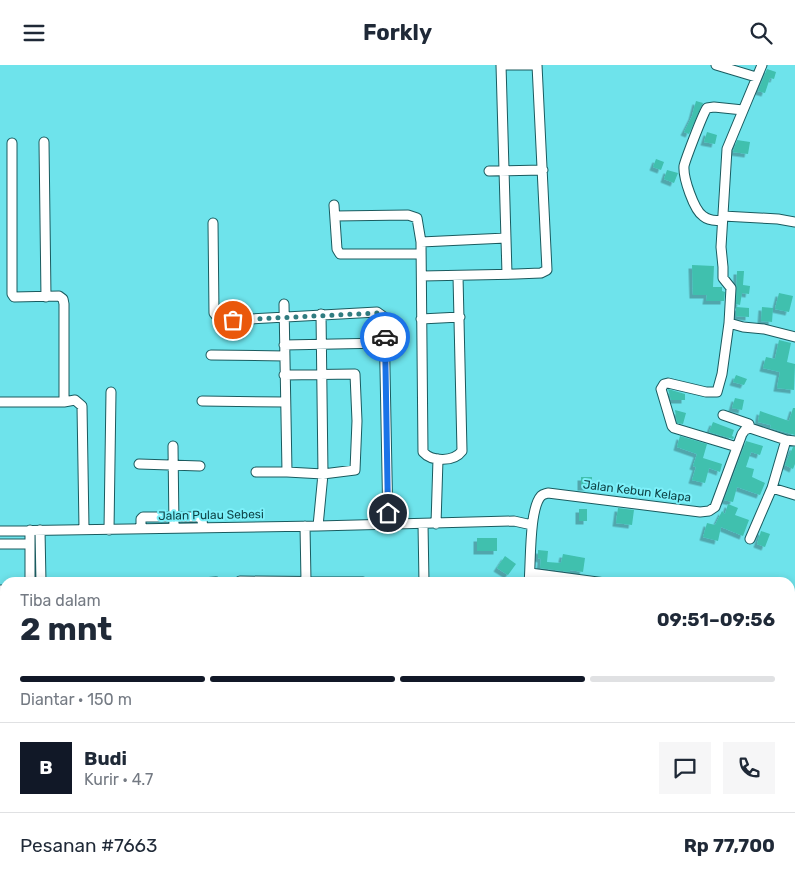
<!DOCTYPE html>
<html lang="id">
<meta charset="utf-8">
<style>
:root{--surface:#fff;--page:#f6f6f7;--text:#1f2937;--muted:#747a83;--line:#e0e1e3;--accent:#111827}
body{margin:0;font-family:Rubik,sans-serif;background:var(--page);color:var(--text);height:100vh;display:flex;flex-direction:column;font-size:19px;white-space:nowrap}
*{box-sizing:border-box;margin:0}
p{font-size:16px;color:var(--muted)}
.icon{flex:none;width:28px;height:28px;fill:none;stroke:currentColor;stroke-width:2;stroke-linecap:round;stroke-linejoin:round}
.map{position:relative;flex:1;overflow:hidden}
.panel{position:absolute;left:0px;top:512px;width:795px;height:311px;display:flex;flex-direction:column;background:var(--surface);border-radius:15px 15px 0 0;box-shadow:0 2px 8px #0003}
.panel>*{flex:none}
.pin{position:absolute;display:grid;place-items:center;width:42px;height:42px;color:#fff;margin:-21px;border:2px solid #fff;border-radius:50%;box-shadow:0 1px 5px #0007}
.courier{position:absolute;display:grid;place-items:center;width:50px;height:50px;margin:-25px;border:4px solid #1a73e8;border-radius:50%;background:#fff;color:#222;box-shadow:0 1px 6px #0007}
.summary em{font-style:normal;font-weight:700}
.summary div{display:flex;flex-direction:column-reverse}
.summary{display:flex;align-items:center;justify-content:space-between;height:85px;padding:0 20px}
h1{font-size:32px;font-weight:700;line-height:38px}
.bar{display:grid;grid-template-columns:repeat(4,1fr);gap:8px 5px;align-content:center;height:60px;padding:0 20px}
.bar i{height:6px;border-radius:4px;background:var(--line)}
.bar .active{background:var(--accent)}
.bar p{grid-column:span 4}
.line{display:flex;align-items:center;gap:12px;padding:0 20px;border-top:1px solid var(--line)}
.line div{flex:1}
.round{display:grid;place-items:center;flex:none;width:52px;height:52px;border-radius:0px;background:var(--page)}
header{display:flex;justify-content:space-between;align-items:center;height:65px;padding:0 20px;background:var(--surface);font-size:22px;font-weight:700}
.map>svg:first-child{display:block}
</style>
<header><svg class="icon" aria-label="menu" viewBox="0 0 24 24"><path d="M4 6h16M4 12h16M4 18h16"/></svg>Forkly<svg class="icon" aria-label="search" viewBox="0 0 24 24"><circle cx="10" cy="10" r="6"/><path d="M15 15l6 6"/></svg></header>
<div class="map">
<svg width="795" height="823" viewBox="0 0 795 823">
<defs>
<filter id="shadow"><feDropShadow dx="-3.5" dy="3.5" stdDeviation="0" flood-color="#0004"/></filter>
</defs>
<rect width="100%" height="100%" fill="#6ee3eb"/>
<path fill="#3fc0ae" filter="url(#shadow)" d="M767 4 776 7 774 14 770 13 765 28 758 26Z
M696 36 703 38 689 69 684 67 692 51Z
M707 67 717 70 715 79 704 77Z
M737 75 750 77 748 89 733 87Z
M656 94 664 97 661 105 653 102Z
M667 105 678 108 674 118 664 114Z
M692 200 714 201 713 222H722V226L725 227 724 236H706L707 230H693Z
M737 206H744L743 220 750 221 749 229 742 228 740 240 736 239Z
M779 228 793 231 789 247 775 244Z
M736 242 749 243V252L736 251Z
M762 242 773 243 772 257 761 256Z
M779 275 791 278 787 297 795 299 794 325 777 323 780 307 763 303 766 292 775 294Z
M736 310 747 314 744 320 733 317Z
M668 324 685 329V335H671Z
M735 333 744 335 742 345 732 343Z
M793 343H795V370L770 363 771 360 758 357 760 346 789 356Z
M675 345 686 348 683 359 677 358Z
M713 357 734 365 732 371 734 372 733 374 709 367Z
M680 371 707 379 703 393 722 399 720 407 709 403 705 418 692 415 696 402 693 401 697 389 677 382Z
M746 376 763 381 760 390 751 387 746 402 754 404 752 412 765 418 760 430 737 422 733 437 724 435Z
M793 382H795V399L793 404 785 400Z
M581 412H592V422H581Z
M728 439 738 443 735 450 749 455 743 471 721 462 718 476 703 472 707 458 715 460 722 446 725 449Z
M618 443 634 445 632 460 616 458Z
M579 444H587V456H579Z
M761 466 770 469 765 482 757 479Z
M477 473H497V486H477Z
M538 485 548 486 547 497 561 498 563 489 585 493 583 507 570 505V507L540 503 541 494 538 493Z
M505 491 516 499 508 510 497 503Z"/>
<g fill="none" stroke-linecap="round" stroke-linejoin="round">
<g stroke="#1a5b5f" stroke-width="11">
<path id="minor" d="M501 0 507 209
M501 0H535
M716 0 756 12
M762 0 727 84 721 182 723 202V213L731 223 729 258 743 262 764 264 795 272
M44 77 46 232
M12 78V229L14 232 59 231 63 234 64 239V337
M489 106 543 105
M334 140 337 184 340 189H421
M335 151 408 150 417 153 421 177 423 387C432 397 454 397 462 386L458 211
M723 151 778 154 795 157
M722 155C715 156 709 156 703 151 694 145 683 113 684 101 685 96 703 48 707 43L714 42 743 45
M213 158 214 248 218 253 233 255 377 247 384 252 388 460
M421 177 506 173
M422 211 516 209 541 208 547 205 537 0
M284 239 287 407 323 409 355 405 357 356 355 309 284 310
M421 254 460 252
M729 258 722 309 717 327H706L668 318 664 319 661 324 672 361 674 363 737 382
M284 280 386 278
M211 290 285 291
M202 336 285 337
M0 337H64L75 335 82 341 84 463
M723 350 749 359 750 363
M173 381 174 463
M139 399 200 401
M256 407H287
M772 423 795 430
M423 459 424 518
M436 459 438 394
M305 461 306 516
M318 461 323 409 321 249
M141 464V454L143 452H199L202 455 203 463
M30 465V518
M40 465 41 518
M109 465 111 327
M0 466 318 461 514 456 532 460
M750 474 772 423 786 375
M0 479H30
M530 508 605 518
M240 516 363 517
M202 518 216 517
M529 518C531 498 529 444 541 431 543 429 545 429 548 428L700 447 709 446 715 442 742 369 745 365 750 363 786 375 795 376
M0 525H5
M790 613 795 615
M0 648 5 649
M5 686V684
M0 738H5
M0 778H5
M790 790H795
M31 819 32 823
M66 819V823
M103 819V823
M179 819V823
M209 819V823
M315 819 316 823
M508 819V823
M630 819V823
M144 823V819
M242 823V819
M276 823V819
M326 823 421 822
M550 823V819
M588 823V819"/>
</g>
<use href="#minor" stroke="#fff" stroke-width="9"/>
</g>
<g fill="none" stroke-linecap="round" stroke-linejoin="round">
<path stroke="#307c80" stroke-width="5" stroke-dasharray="0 9" d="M233 255 377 248 384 252 385 272"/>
<path stroke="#1a73e8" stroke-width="6" d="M385 272 388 448"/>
</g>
<g text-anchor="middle" stroke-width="4" stroke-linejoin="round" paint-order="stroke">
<g font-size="12" fill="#0f4447" stroke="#7cf0f9">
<text transform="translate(637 426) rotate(7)" y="4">Jalan Kebun Kelapa</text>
<text transform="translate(211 450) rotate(-1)" y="4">Jalan Pulau Sebesi</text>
</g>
</g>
</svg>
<div class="pin" style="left:233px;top:255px;background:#ea580c"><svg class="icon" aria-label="bag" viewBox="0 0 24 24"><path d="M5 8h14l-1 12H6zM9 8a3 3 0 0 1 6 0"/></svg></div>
<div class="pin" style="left:388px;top:448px;background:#1f2937"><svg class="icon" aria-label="home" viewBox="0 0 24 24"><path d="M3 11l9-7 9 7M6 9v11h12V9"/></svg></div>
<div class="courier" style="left:385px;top:272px"><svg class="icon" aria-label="car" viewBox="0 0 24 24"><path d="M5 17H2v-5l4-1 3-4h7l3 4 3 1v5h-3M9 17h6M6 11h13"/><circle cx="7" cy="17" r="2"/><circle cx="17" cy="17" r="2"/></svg></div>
<section class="panel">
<div class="summary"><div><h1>2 mnt</h1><p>Tiba dalam</p></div><em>09:51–09:56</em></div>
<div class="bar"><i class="active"></i><i class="active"></i><i class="active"></i><i></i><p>Diantar · 150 m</p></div>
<div class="line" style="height:90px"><b class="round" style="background:var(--accent);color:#fff">B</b><div><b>Budi</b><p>Kurir · 4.7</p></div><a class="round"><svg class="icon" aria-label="chat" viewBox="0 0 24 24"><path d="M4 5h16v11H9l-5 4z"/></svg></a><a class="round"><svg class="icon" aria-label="phone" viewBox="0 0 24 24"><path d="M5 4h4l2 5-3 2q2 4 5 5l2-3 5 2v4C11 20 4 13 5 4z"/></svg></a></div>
<div class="line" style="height:65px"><div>Pesanan #7663</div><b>Rp 77,700</b></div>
</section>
</div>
